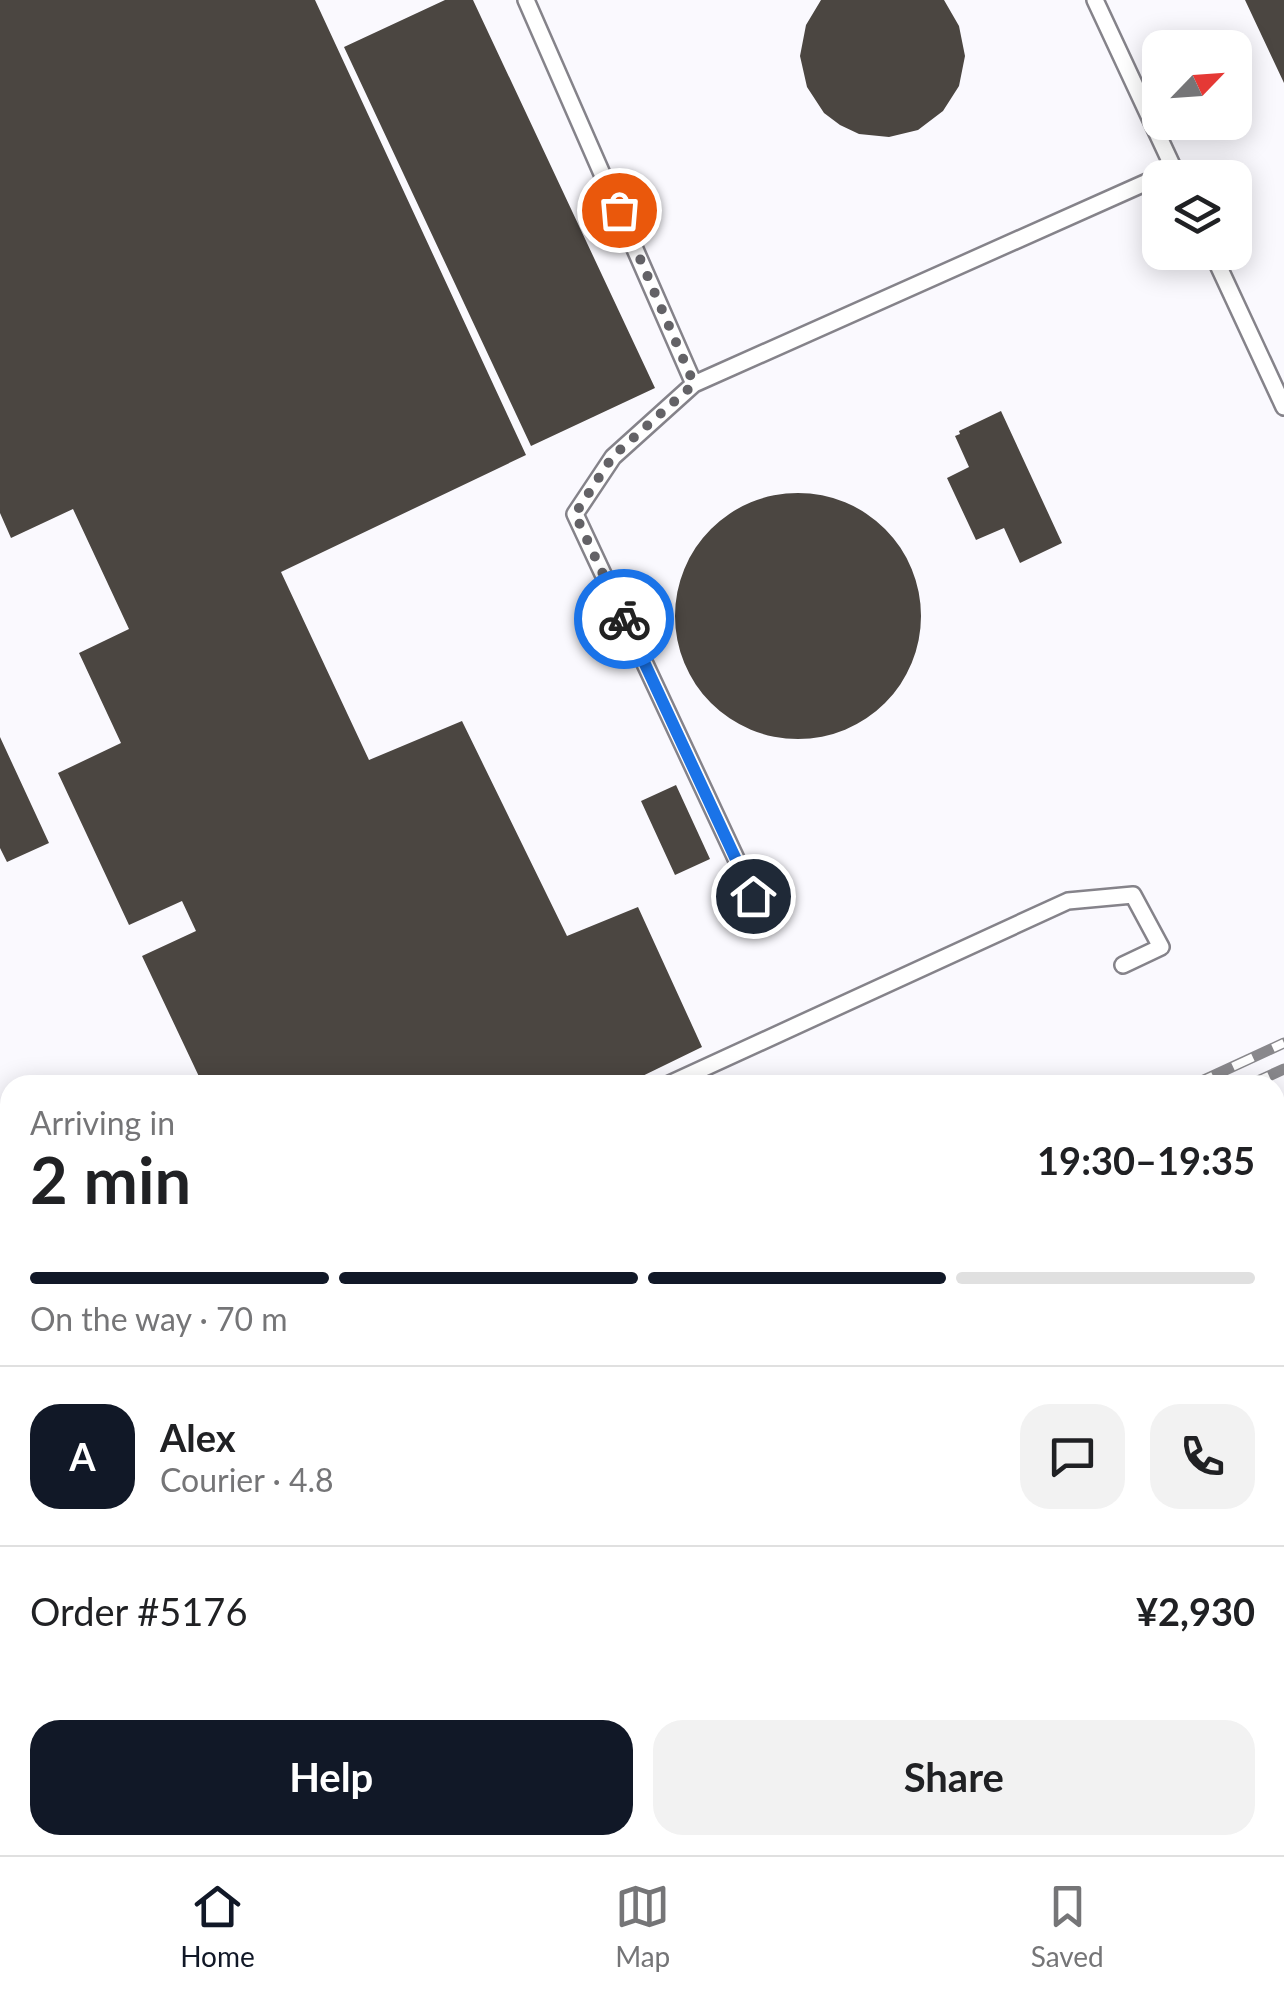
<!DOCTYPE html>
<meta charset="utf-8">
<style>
:root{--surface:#fff;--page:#f2f2f2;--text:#202124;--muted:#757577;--line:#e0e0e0;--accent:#111827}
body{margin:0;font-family:Lato,sans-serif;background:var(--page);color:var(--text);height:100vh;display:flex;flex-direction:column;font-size:38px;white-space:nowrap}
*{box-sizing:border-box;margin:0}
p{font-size:32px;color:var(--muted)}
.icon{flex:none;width:55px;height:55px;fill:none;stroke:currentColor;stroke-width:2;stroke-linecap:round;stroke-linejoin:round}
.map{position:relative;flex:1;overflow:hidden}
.sheet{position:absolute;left:0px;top:1075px;width:1285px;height:780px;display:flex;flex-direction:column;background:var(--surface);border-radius:30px 30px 0 0;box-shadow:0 5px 25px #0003}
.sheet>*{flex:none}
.needle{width:65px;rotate:65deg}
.fabs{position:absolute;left:1142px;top:30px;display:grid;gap:20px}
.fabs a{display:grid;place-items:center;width:110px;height:110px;border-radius:20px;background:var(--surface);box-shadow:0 5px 25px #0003;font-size:50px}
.pin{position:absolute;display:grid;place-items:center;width:85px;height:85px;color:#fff;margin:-42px;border:5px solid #fff;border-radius:50%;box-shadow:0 2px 10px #0007}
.courier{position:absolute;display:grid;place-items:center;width:100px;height:100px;margin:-50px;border:8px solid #1a73e8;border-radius:50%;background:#fff;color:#222;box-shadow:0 2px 12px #0007}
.headline em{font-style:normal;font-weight:700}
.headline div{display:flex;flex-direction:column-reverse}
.headline{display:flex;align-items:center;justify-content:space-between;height:170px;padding:0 30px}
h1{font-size:65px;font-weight:700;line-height:75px}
.bar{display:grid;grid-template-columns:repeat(4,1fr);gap:15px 10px;align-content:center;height:120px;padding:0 30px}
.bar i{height:12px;border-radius:8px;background:var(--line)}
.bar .current{background:var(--accent)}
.bar p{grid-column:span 4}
.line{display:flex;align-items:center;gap:25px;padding:0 30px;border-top:2px solid var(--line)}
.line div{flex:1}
.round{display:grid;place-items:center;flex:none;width:105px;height:105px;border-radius:30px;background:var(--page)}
.cta{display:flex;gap:20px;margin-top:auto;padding:20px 30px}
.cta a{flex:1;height:115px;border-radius:30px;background:var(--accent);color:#fff;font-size:40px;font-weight:700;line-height:115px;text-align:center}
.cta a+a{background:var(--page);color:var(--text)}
.tabs{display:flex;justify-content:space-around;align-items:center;height:140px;border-top:2px solid var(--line);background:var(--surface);font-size:28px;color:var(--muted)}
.tabs a{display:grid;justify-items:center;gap:5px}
.tabs .current{color:var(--accent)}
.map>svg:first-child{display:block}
</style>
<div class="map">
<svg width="1284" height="1855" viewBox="0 0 1284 1855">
<rect width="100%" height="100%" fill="#faf9fe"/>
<path fill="#4b4641" d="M0 0H315L526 455 281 572 369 760 462 721 567 936 638 907 702 1047 624 1085H203L142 956 196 931 182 901 129 925 58 773 121 743 79 653 129 629 73 509 11 538 0 513Z
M445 0H473L655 388 531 446 344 47Z
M821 0H944L959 26 965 56 959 86 943 111 918 130 889 137 859 134 840 125 824 113 807 87 800 56 806 25Z
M1245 0H1284V83Z
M1001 411 1062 543 1020 563 1004 528 976 540 947 478 969 467 955 436 960 434 959 431Z
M675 616a123 123 0 1 1 246 0a123 123 0 1 1-246 0Z
M0 737 49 843 7 862 0 848Z
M676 785 710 859 675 875 641 801Z
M1284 1237V1286L1275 1291V1241Z
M268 1845H525L504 1855H246Z
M557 1845H597L575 1855H562Z"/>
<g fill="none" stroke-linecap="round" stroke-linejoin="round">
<g stroke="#85838a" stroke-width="20">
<path id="lane" d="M526 0 694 384
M1095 0 1178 178
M1212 252 1284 407
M753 895 575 514 613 457 694 384 1174 170
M667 1085 1068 901 1133 895 1161 947 1123 965
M0 1392 10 1388
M1275 1672 1284 1667
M175 1845 179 1855
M84 1855 110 1845
M882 1855 903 1845"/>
</g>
<use href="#lane" stroke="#fff" stroke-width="15"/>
<g stroke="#89888c" stroke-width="11">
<path id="rail" d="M1193 1085 1284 1043
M1249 1085 1284 1069
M1275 1152 1284 1148
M1275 1414 1284 1408
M0 1644 10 1639
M0 1670 10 1665
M0 1743 10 1738
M1275 1778 1284 1772
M0 1852 10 1838
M236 1855 237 1845
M274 1855 276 1845
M314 1855 315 1845
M1132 1855 1151 1845"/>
</g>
<use href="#rail" stroke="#fff" stroke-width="8" stroke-dasharray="22" stroke-linecap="butt"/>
</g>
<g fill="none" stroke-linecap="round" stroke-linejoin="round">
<path stroke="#636266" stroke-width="10" stroke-dasharray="0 18" d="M619 210 694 384 613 456 575 514 624 619"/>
<path stroke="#1a73e8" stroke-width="12" d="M624 619 753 896"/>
</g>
</svg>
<div class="fabs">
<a><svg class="needle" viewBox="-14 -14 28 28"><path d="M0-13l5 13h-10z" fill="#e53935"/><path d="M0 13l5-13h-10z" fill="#757577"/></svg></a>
<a><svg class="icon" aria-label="layers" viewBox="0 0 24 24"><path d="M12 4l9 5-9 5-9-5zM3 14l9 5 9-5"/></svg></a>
</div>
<div class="pin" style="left:619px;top:210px;background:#ea580c"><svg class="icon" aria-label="bag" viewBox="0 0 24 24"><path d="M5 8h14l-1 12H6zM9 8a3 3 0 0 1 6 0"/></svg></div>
<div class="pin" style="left:753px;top:896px;background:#1f2937"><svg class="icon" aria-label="home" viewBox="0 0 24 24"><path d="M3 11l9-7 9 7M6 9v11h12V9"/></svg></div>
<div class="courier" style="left:624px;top:619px"><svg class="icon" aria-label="bike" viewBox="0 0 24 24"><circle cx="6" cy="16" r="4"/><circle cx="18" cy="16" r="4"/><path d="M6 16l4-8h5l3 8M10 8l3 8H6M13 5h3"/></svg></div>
<section class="sheet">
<div class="headline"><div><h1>2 min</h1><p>Arriving in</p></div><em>19:30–19:35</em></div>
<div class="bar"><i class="current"></i><i class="current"></i><i class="current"></i><i></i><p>On the way · 70 m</p></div>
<div class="line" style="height:180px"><b class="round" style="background:var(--accent);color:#fff">A</b><div><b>Alex</b><p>Courier · 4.8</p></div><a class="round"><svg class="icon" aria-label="chat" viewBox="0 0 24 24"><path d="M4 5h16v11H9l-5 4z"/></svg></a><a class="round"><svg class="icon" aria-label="phone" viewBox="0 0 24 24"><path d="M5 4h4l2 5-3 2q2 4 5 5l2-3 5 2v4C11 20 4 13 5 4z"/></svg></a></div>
<div class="line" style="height:130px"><div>Order #5176</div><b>¥2,930</b></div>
<div class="cta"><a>Help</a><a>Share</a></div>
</section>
</div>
<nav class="tabs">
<a class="current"><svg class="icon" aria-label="home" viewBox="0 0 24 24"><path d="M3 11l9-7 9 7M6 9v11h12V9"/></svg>Home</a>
<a><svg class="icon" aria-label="map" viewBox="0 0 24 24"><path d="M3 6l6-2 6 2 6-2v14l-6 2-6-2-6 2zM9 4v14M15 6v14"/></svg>Map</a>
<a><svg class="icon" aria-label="saved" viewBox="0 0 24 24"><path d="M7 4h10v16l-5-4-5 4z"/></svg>Saved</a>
</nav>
